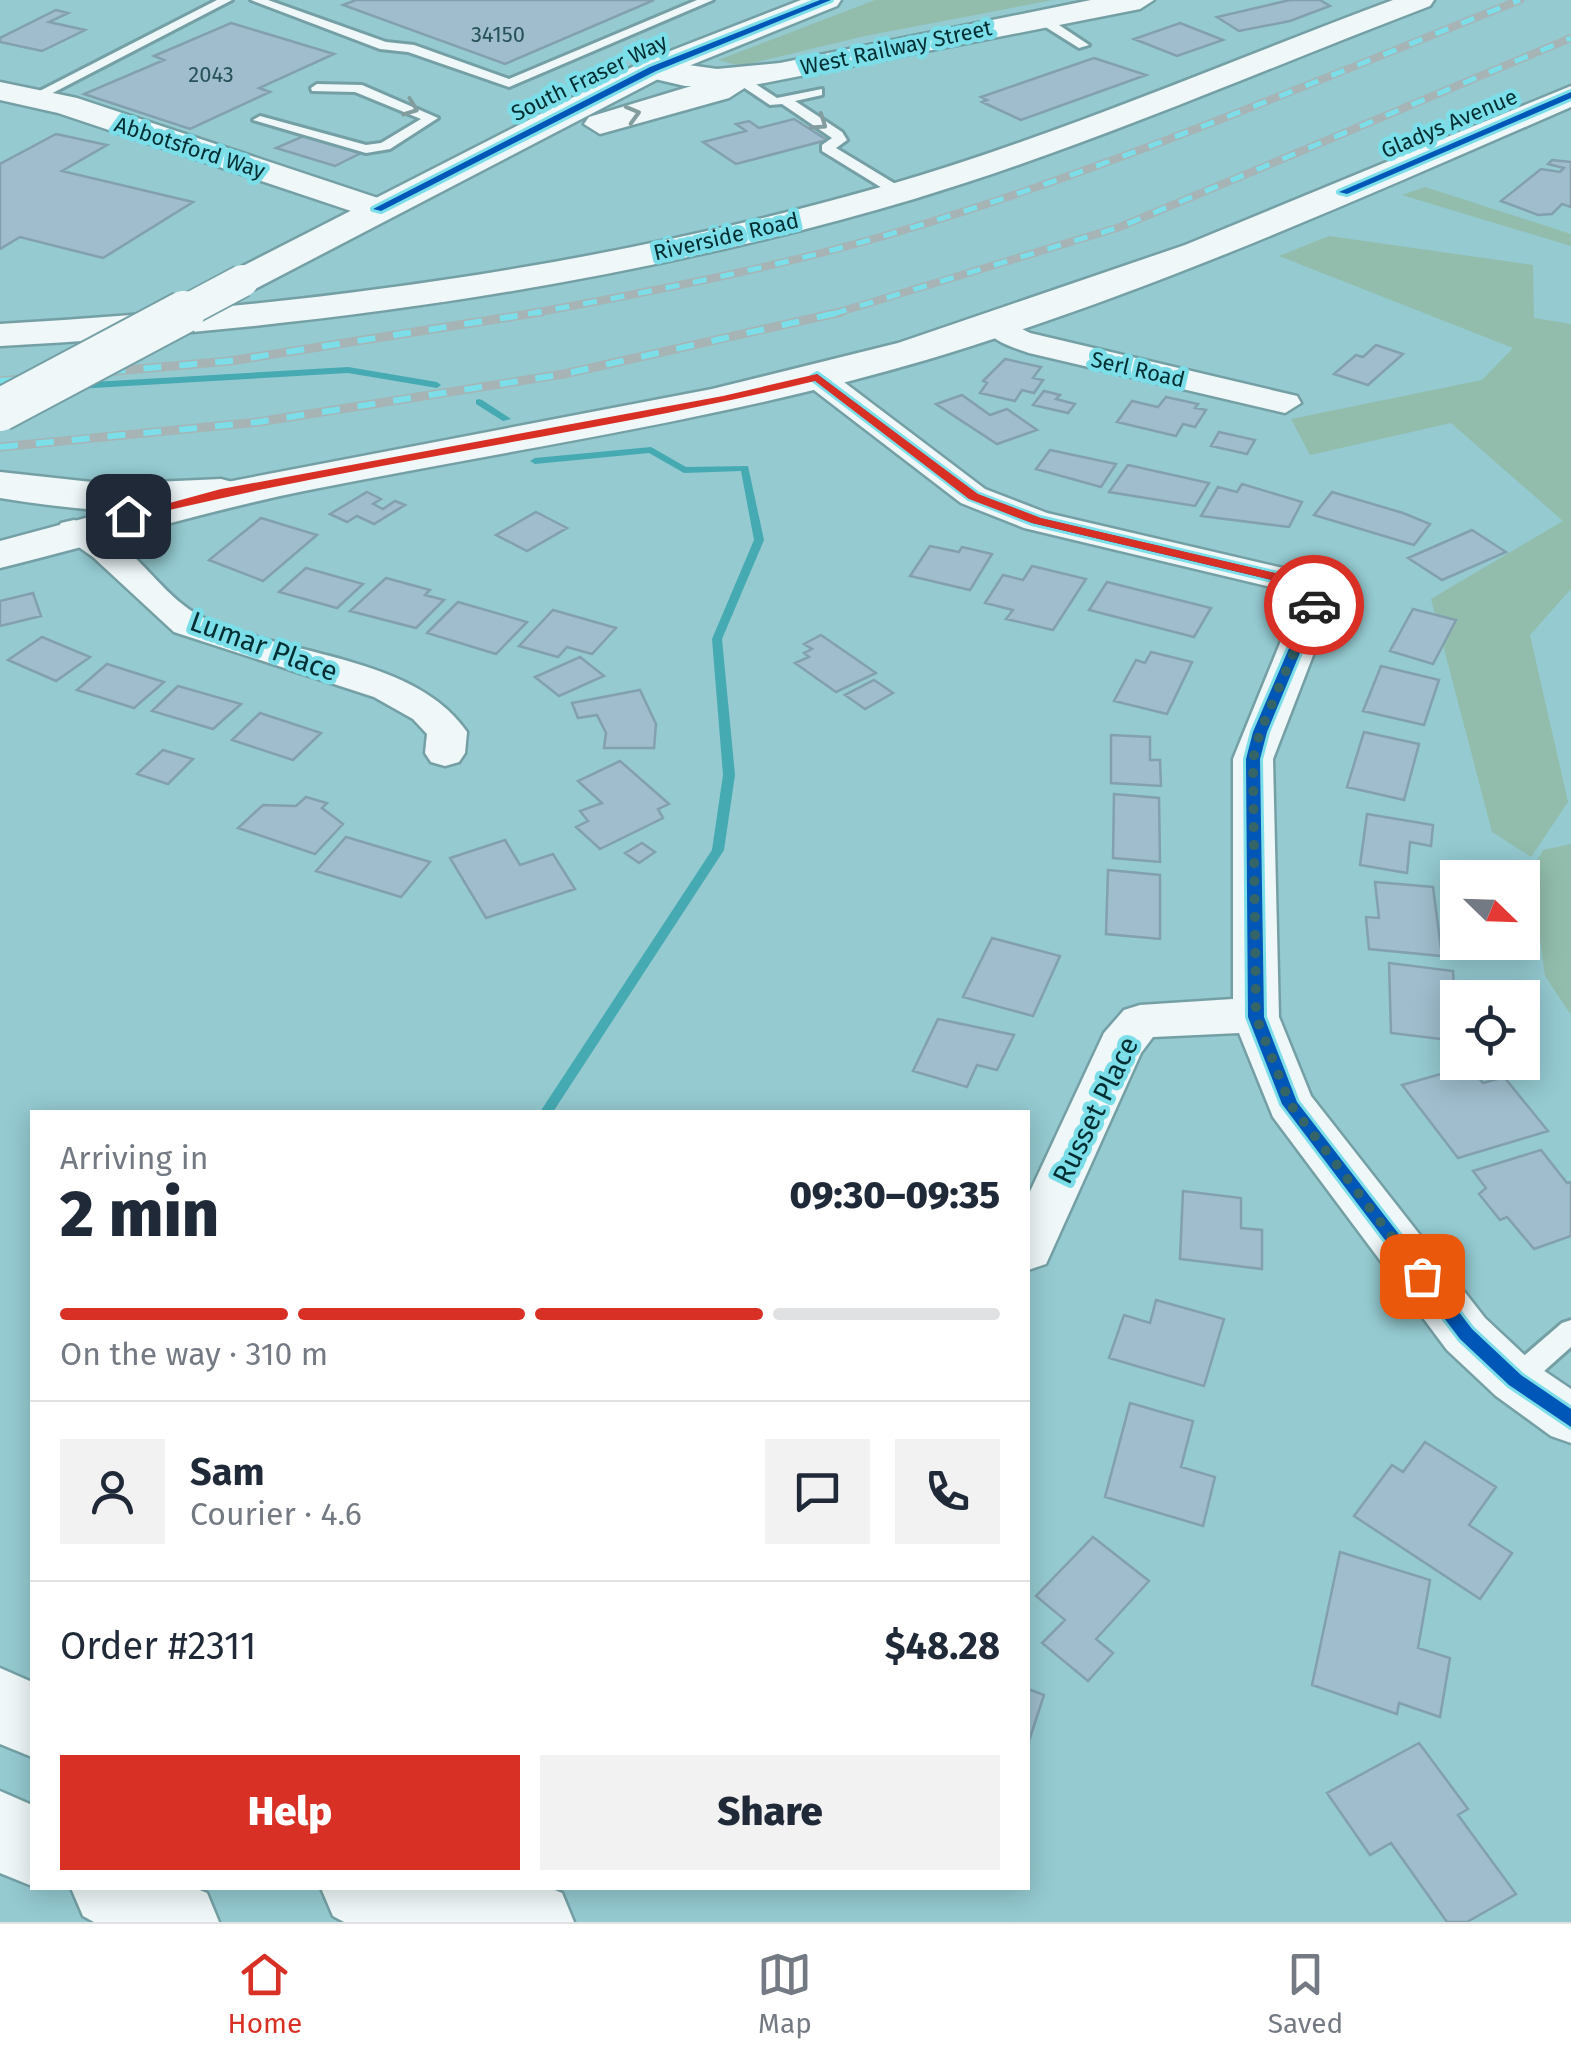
<!DOCTYPE html>
<meta charset="utf-8">
<style>
:root{--surface:#fff;--page:#f2f2f3;--text:#1f2937;--muted:#747a83;--line:#e0e1e3;--accent:#d93025}
body{margin:0;font-family:"Fira Sans",sans-serif;background:var(--page);color:var(--text);height:100vh;display:flex;flex-direction:column;font-size:38px;white-space:nowrap}
*{box-sizing:border-box;margin:0}
p{font-size:32px;color:var(--muted)}
.icon{flex:none;width:55px;height:55px;fill:none;stroke:currentColor;stroke-width:2;stroke-linecap:round;stroke-linejoin:round}
.map{position:relative;flex:1;overflow:hidden}
.side{position:absolute;left:30px;top:1110px;width:1000px;height:780px;display:flex;flex-direction:column;background:var(--surface);border-radius:0px;box-shadow:0 5px 25px #0003}
.side>*{flex:none}
.needle{width:65px;rotate:113deg}
.buttons{position:absolute;left:1440px;top:860px;display:grid;gap:20px}
.buttons a{display:grid;place-items:center;width:100px;height:100px;border-radius:0px;background:var(--surface);box-shadow:0 5px 25px #0003;font-size:50px}
.pin{position:absolute;display:grid;place-items:center;width:85px;height:85px;color:#fff;margin:-42px;border-radius:20px;box-shadow:0 5px 15px #0006}
.courier{position:absolute;display:grid;place-items:center;width:100px;height:100px;margin:-50px;border:8px solid #d93025;border-radius:50%;background:#fff;color:#222;box-shadow:0 2px 12px #0007}
.summary em{font-style:normal;font-weight:800}
.summary div{display:flex;flex-direction:column-reverse}
.summary{display:flex;align-items:center;justify-content:space-between;height:170px;padding:0 30px}
h1{font-size:65px;font-weight:800;line-height:75px}
.bar{display:grid;grid-template-columns:repeat(4,1fr);gap:15px 10px;align-content:center;height:120px;padding:0 30px}
.bar i{height:12px;border-radius:8px;background:var(--line)}
.bar .selected{background:var(--accent)}
.bar p{grid-column:span 4}
.line{display:flex;align-items:center;gap:25px;padding:0 30px;border-top:2px solid var(--line)}
.line div{flex:1}
.round{display:grid;place-items:center;flex:none;width:105px;height:105px;border-radius:0px;background:var(--page)}
.action{display:flex;gap:20px;margin-top:auto;padding:20px 30px}
.action a{flex:1;height:115px;border-radius:0px;background:var(--accent);color:#fff;font-size:40px;font-weight:800;line-height:115px;text-align:center}
.action a+a{background:var(--page);color:var(--text)}
.tab-bar{display:flex;justify-content:space-around;align-items:center;height:140px;border-top:2px solid var(--line);background:var(--surface);font-size:28px;color:var(--muted)}
.tab-bar a{display:grid;justify-items:center;gap:5px}
.tab-bar .selected{color:var(--accent)}
.map>svg:first-child{display:block}
</style>
<div class="map">
<svg width="1571" height="1922" viewBox="0 0 1571 1922">
<rect width="100%" height="100%" fill="#94cad0"/>
<path fill="#92bdac" d="M875 0H1053L865 36 740 66 718 60Z
M1425 187 1571 234V246L1402 195Z
M1329 236 1533 265 1534 318 1571 324V589L1530 635 1568 802 1531 857 1492 832 1431 599 1563 521 1451 423 1310 455 1291 419 1482 380 1513 348 1279 256Z
M1571 844V1015L1545 976 1531 872 1543 850Z"/>
<g fill="none" stroke-linecap="round" stroke-linejoin="round">
<path fill="#46aab3" fill-rule="evenodd" d="M348 367 437 382 441 385 437 388 348 373 76 389 72 386 76 383Z
M479 399 482 400 511 419 503 421 476 404V400Z
M651 447 686 467 748 466 764 540 722 639 735 775 724 850 553 1112H540L712 850 723 775 712 639 754 540 741 471 684 473 649 453 535 464 530 461 535 458Z"/>
</g>
<path fill="#9fbdcd" stroke="#83a0ae" stroke-width="2.5" d="M356 0H654L505 64 343 5Z
M1320 0 1330 6 1290 21 1239 31 1217 17 1290 0Z
M56 10 68 13 49 22 85 30 42 51 0 42V38Z
M231 23 334 54 259 88 270 92 190 129 84 94 164 60 154 56Z
M1180 23 1223 40 1177 56 1134 39Z
M1094 58 1146 75 1021 120 982 102 987 100 981 97Z
M794 119 827 140 736 164 703 142 746 131 736 124 749 121 759 128Z
M56 134 107 145 62 171 193 202 103 258 20 237 0 249V164Z
M306 135 361 153 335 166 276 148Z
M1552 160 1571 162V207L1562 204 1552 214 1538 215 1501 201 1541 169 1560 172 1564 168 1548 164Z
M1376 345 1403 354 1368 385 1334 374 1356 355 1363 357Z
M1005 359 1041 367 1033 378 1043 380 1034 393 1022 390 1015 401 980 393 987 383 983 381Z
M1044 391 1060 395 1056 399 1075 404 1068 413 1033 405Z
M962 395 990 415 1007 409 1037 430 997 444 936 404Z
M1166 397 1198 404 1195 408 1206 410 1195 427 1183 424 1176 436 1117 422 1132 401 1158 407Z
M1219 432 1255 440 1247 454 1211 446Z
M1050 450 1116 464 1101 487 1036 469Z
M1128 465 1209 483 1195 506 1109 492Z
M1242 484 1302 502 1289 527 1201 516 1218 487 1237 492Z
M367 492 381 499 373 504 383 509 395 501 405 505 374 524 357 516 347 522 330 514Z
M1332 492 1403 513 1430 524 1414 545 1314 515Z
M536 512 567 528 527 551 496 535Z
M261 518 317 535 263 581 209 560Z
M1472 530 1506 552 1442 580 1408 558Z
M930 546 959 552 962 547 992 554 970 590 910 576Z
M1032 566 1086 579 1053 630 1006 619 1013 610 985 603 1003 575 1023 580Z
M306 568 363 584 337 608 279 592Z
M386 578 430 590 425 595 444 600 416 628 350 611Z
M1107 582 1211 608 1194 637 1089 610Z
M33 593 41 616 0 626V601Z
M458 602 527 622 496 654 427 633Z
M1413 609 1456 620 1433 664 1390 651Z
M553 610 616 628 592 654 567 647 558 657 519 646Z
M821 635 876 673 836 692 795 663 809 657 804 653 812 649 804 644Z
M42 637 90 657 56 681 8 660Z
M1151 652 1192 662 1167 714 1114 701 1136 660 1145 663Z
M580 657 604 676 559 696 535 677Z
M107 664 164 682 134 708 77 690Z
M1381 666 1439 680 1424 725 1363 711Z
M874 680 893 693 865 709 845 695Z
M178 686 241 704 213 729 152 711Z
M640 690 656 724 654 748H604L606 733 597 715 578 718 572 703Z
M260 713 321 733 293 760 232 740Z
M1364 732 1419 744 1404 800 1347 787Z
M1111 735 1150 737V760H1160L1161 786 1111 783Z
M163 750 193 759 168 784 137 774Z
M620 761 669 804 658 809 663 818 600 849 576 827 588 821 580 811 602 803 578 781Z
M1114 794 1159 798 1160 862 1113 858Z
M306 797 327 803 322 808 343 824 315 854 238 828 263 805 296 806Z
M1367 814 1433 825 1431 846 1410 842 1407 873 1360 865Z
M346 837 430 862 401 897 316 871Z
M505 840 520 865 553 854 575 889 486 918 450 858Z
M642 843 655 852 639 863 625 853Z
M1108 870 1160 875V939L1106 934Z
M1375 882 1433 887 1442 956 1369 949 1366 917 1379 918Z
M992 938 1060 956 1033 1016 963 997Z
M1389 963 1453 971 1457 1041 1391 1033Z
M938 1019 1014 1035 997 1070 977 1065 967 1087 913 1071Z
M1469 1066 1483 1083 1504 1077 1548 1131 1458 1158 1402 1085Z
M1541 1150 1567 1183 1571 1182V1236L1534 1249 1507 1217 1500 1220 1479 1194 1486 1188 1473 1171Z
M1183 1191 1241 1198V1228L1262 1230V1269L1180 1259Z
M1156 1300 1224 1319 1204 1386 1109 1358 1124 1315 1150 1323Z
M1130 1403 1193 1421 1181 1467 1215 1477 1203 1526 1105 1497Z
M1425 1442 1496 1487 1469 1525 1512 1553 1480 1599 1354 1516 1392 1465 1403 1472Z
M1093 1537 1149 1581 1096 1639 1113 1653 1088 1681 1042 1643 1065 1620 1036 1596Z
M1340 1552 1430 1580 1418 1648 1450 1658 1440 1717 1399 1703 1397 1714 1312 1685Z
M1028 1689 1044 1695 1028 1744Z
M1419 1743 1468 1809 1458 1815 1516 1894 1467 1922H1447L1391 1843 1370 1855 1327 1793Z"/>
<g fill="none" stroke-linecap="round" stroke-linejoin="round">
<g stroke="#74a0a5" stroke-width="6">
<path id="service" d="M217 0H232L39 100 28 97Z
M251 0H268L386 42 414 45 509 79 697 0H713L509 87 408 52 380 49Z
M1036 15H1044L1089 45 1079 48 1036 21Z
M737 77H745L777 98 822 89V95L795 101 842 132 847 140 836 148 902 188V194H892L822 151V145L832 138 782 104 770 105 737 83Z
M317 84 362 85 438 118 390 149 366 153 253 120 260 116 366 145 381 143 421 119 355 92 312 91 311 88Z
M1571 1320V1347L1525 1388 1515 1391 1505 1388 1501 1380 1505 1372 1562 1323Z"/>
</g>
<g stroke="#74a0a5" stroke-width="5">
<path id="minor" d="M996 316 1030 333 1297 396 1301 403 1285 413 1029 353C1011 347 992 341 981 325Z
M817 367 828 370 985 489 1047 513 1334 580 1339 588 1273 759 1279 1017 1311 1096 1485 1318 1534 1364 1571 1389V1443L1551 1436 1496 1396 1447 1350 1273 1117 1239 1033 1153 1037 1141 1053 1046 1264 1028 1270V1196L1104 1033 1124 1010 1140 1005 1233 999V759L1300 594 1024 528 961 503 806 384 801 377 806 370Z
M74 520C133 535 155 593 202 617 281 656 414 654 467 732L465 753 459 762 445 766 431 762 425 753 427 734 413 719 374 697 174 632 93 557 56 531 61 523Z"/>
</g>
<g stroke="#74a0a5" stroke-width="5">
<path id="tertiary" d="M1091 0H1154L1140 9 749 86H685L642 76 638 69 653 60 717 69 780 63Z
M1393 0H1434L1430 6C1259 71 1090 146 914 199 617 287 309 329 0 346V324C300 307 599 268 888 185 1060 135 1226 62 1393 0Z
M0 82 77 98 390 202 395 209 390 216H366L58 113 0 100Z
M1571 86V107C1359 199 1148 294 926 360 722 420 512 449 304 491 201 512 102 543 0 568V541L201 487 712 389 898 343 1185 245Z"/>
</g>
<g stroke="#74a0a5" stroke-width="5">
<path id="secondary" d="M801 0H841L837 6 664 76 255 289H229L224 281 229 273 642 62Z
M741 71 757 80 729 98 600 134 584 124 589 117Z
M0 472 110 484 221 479 236 483 242 492 236 501C160 520 76 510 0 498Z"/>
</g>
<g stroke="#74a0a5" stroke-width="5">
<path id="motorway" d="M0 1668 32 1682V1757L0 1744Z
M0 1791 32 1805V1886L0 1873Z
M71 1888H195L207 1893 219 1922H94L83 1916Z
M321 1888H550L562 1893 574 1922H344L333 1916Z"/>
</g>
<use href="#service" fill="#eff7f8" fill-rule="evenodd"/>
<use href="#minor" fill="#eff7f8" fill-rule="evenodd"/>
<use href="#tertiary" fill="#eff7f8" fill-rule="evenodd"/>
<use href="#secondary" fill="#eff7f8" fill-rule="evenodd"/>
<use href="#motorway" fill="#eff7f8" fill-rule="evenodd"/>
<g stroke="#a6b4b6" stroke-width="8">
<path id="rail-far1" d="M528 314C654 291 781 267 904 230 1114 167 1316 81 1520 0
M833 314 1120 227 1571 38"/>
</g>
<g stroke="#a6b4b6" stroke-width="9">
<path id="rail" d="M0 381 230 361 541 312
M0 447 258 422 564 374 841 312"/>
</g>
<use href="#rail-far1" stroke="#7cdee8" stroke-width="5" stroke-dasharray="14" stroke-linecap="butt"/>
<use href="#rail" stroke="#7cdee8" stroke-width="6" stroke-dasharray="18" stroke-linecap="butt"/>
<g stroke="#74a0a5" stroke-width="35" stroke-linecap="butt">
<path id="secondary-bridge-far1" d="M180 314 242 281"/>
</g>
<g stroke="#74a0a5" stroke-width="46" stroke-linecap="butt">
<path id="secondary-bridge" d="M0 410 184 312"/>
</g>
<use href="#secondary-bridge-far1" stroke="#eff7f8" stroke-width="32"/>
<use href="#secondary-bridge" stroke="#eff7f8" stroke-width="42"/>
<g stroke="#7cdee8" stroke-width="6">
<path id="cycleway" d="M820 0H831L656 71 381 211 373 209 650 67Z
M1571 92V98L1347 194 1339 192Z
M817 374 977 494 1040 518 1325 585 1327 588 1267 732 1260 759 1264 1017 1297 1102 1472 1329 1521 1375 1571 1409V1427L1509 1385 1460 1339 1282 1104 1248 1017 1246 759 1253 732 1314 590 1032 523 969 498 813 379 812 377Z"/>
</g>
<use href="#cycleway" fill="#0057b8" fill-rule="evenodd"/>
</g>
<defs><path id="oneway-chevron" d="M-2-3.5L2.5 0L-2 3.5" fill="none" stroke-width="1.6" stroke-linecap="round" stroke-linejoin="round" transform="scale(2.5)"/></defs>
<g stroke="#839d9f">
<use href="#oneway-chevron" transform="translate(411 108) rotate(21)"/>
<use href="#oneway-chevron" transform="translate(633 114) rotate(-16)"/>
<use href="#oneway-chevron" transform="translate(820 123) rotate(34)"/>
</g>
<path fill="#d93025" d="M817 374 978 494 1041 518 1326 585 1321 605 1314 609 1308 605 1314 590 1032 523 969 499 815 381C588 435 355 463 128 520L122 516 221 489 723 396Z"/>
<g fill="none" stroke-linecap="round" stroke-linejoin="round">
<path stroke="#346569" stroke-width="10" stroke-dasharray="0 18" d="M1314 605 1260 732 1253 759 1256 1017 1290 1104 1422 1276"/>
</g>
<g text-anchor="middle" stroke-width="9" stroke-linejoin="round" paint-order="stroke">
<g font-size="22" fill="#285259">
<text x="498" y="42">34150</text>
<text x="211" y="82">2043</text>
</g>
<g font-size="22" fill="#002e32" stroke="#7cdee8">
<text transform="translate(896 47) rotate(-12)" y="8">West Railway Street</text>
<text transform="translate(589 77) rotate(-26)" y="8">South Fraser Way</text>
<text transform="translate(1449 123) rotate(-23)" y="8">Gladys Avenue</text>
<text transform="translate(190 147) rotate(18)" y="8">Abbotsford Way</text>
<text transform="translate(726 236) rotate(-13)" y="8">Riverside Road</text>
<text transform="translate(1138 369) rotate(13)" y="8">Serl Road</text>
</g>
<g font-size="28" fill="#002e32" stroke="#7cdee8">
<text transform="translate(264 646) rotate(20)" y="10">Lumar Place</text>
<text transform="translate(1095 1110) rotate(-64)" y="10">Russet Place</text>
</g>
</g>
</svg>
<div class="buttons">
<a><svg class="needle" viewBox="-14 -14 28 28"><path d="M0-13l5 13h-10z" fill="#e53935"/><path d="M0 13l5-13h-10z" fill="#747a83"/></svg></a>
<a><svg class="icon" aria-label="locate" viewBox="0 0 24 24"><circle cx="12" cy="12" r="6"/><path d="M12 2v4M12 18v4M2 12h4M18 12h4"/></svg></a>
</div>
<div class="pin" style="left:1422px;top:1276px;background:#ea580c"><svg class="icon" aria-label="bag" viewBox="0 0 24 24"><path d="M5 8h14l-1 12H6zM9 8a3 3 0 0 1 6 0"/></svg></div>
<div class="pin" style="left:128px;top:516px;background:#1f2937"><svg class="icon" aria-label="home" viewBox="0 0 24 24"><path d="M3 11l9-7 9 7M6 9v11h12V9"/></svg></div>
<div class="courier" style="left:1314px;top:605px"><svg class="icon" aria-label="car" viewBox="0 0 24 24"><path d="M5 17H2v-5l4-1 3-4h7l3 4 3 1v5h-3M9 17h6M6 11h13"/><circle cx="7" cy="17" r="2"/><circle cx="17" cy="17" r="2"/></svg></div>
<section class="side">
<div class="summary"><div><h1>2 min</h1><p>Arriving in</p></div><em>09:30–09:35</em></div>
<div class="bar"><i class="selected"></i><i class="selected"></i><i class="selected"></i><i></i><p>On the way · 310 m</p></div>
<div class="line" style="height:180px"><a class="round"><svg class="icon" aria-label="person" viewBox="0 0 24 24"><circle cx="12" cy="8" r="4"/><path d="M4 21q1-7 8-7t8 7"/></svg></a><div><b>Sam</b><p>Courier · 4.6</p></div><a class="round"><svg class="icon" aria-label="chat" viewBox="0 0 24 24"><path d="M4 5h16v11H9l-5 4z"/></svg></a><a class="round"><svg class="icon" aria-label="phone" viewBox="0 0 24 24"><path d="M5 4h4l2 5-3 2q2 4 5 5l2-3 5 2v4C11 20 4 13 5 4z"/></svg></a></div>
<div class="line" style="height:130px"><div>Order #2311</div><b>$48.28</b></div>
<div class="action"><a>Help</a><a>Share</a></div>
</section>
</div>
<nav class="tab-bar">
<a class="selected"><svg class="icon" aria-label="home" viewBox="0 0 24 24"><path d="M3 11l9-7 9 7M6 9v11h12V9"/></svg>Home</a>
<a><svg class="icon" aria-label="map" viewBox="0 0 24 24"><path d="M3 6l6-2 6 2 6-2v14l-6 2-6-2-6 2zM9 4v14M15 6v14"/></svg>Map</a>
<a><svg class="icon" aria-label="saved" viewBox="0 0 24 24"><path d="M7 4h10v16l-5-4-5 4z"/></svg>Saved</a>
</nav>
